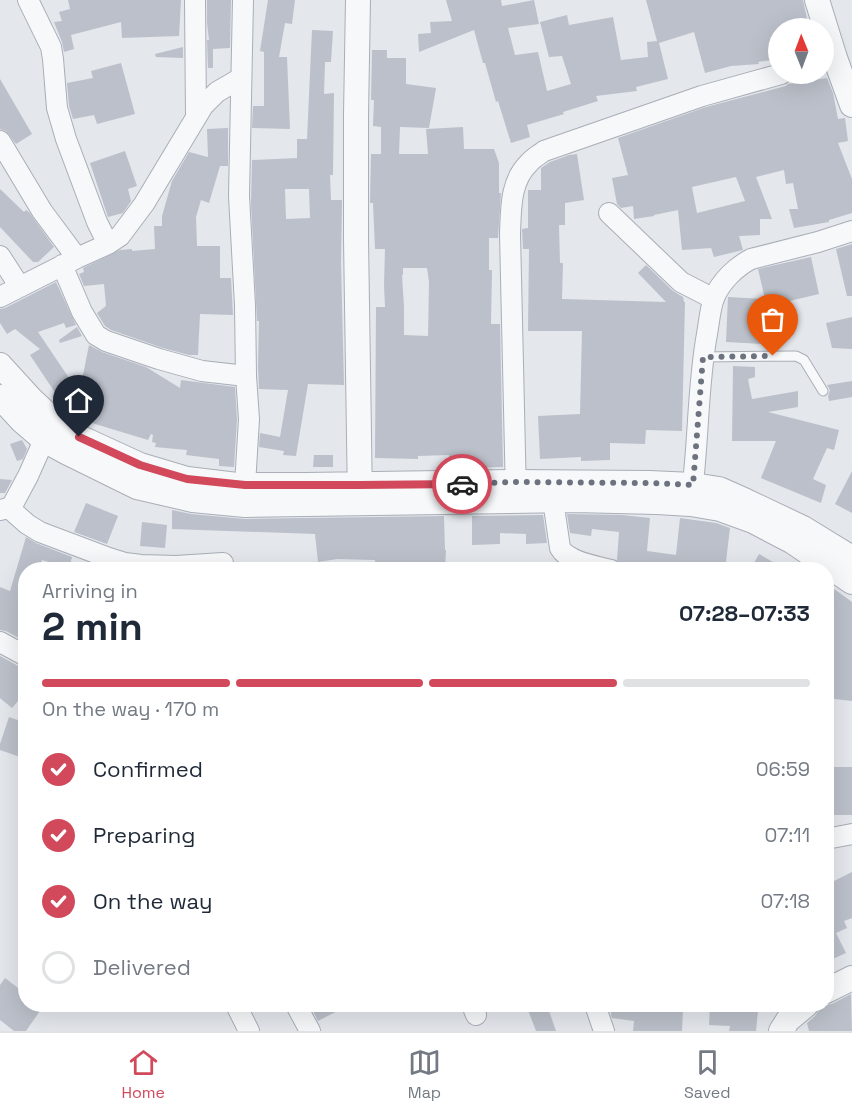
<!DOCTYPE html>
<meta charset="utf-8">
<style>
:root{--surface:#fff;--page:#f6f6f7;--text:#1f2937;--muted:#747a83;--line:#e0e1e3;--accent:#d1495b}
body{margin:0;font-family:"Space Grotesk",sans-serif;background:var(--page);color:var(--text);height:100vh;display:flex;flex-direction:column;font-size:22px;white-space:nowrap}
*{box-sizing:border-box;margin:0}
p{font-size:20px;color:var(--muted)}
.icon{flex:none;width:33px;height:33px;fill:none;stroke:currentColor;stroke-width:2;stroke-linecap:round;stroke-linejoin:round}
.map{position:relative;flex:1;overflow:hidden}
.sheet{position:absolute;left:18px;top:562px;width:816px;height:450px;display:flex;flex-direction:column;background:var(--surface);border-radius:24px;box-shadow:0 6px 24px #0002}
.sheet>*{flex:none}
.needle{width:39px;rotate:359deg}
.controls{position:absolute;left:768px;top:18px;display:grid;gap:12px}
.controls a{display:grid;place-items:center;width:66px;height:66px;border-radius:50%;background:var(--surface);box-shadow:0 6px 24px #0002;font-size:30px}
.pin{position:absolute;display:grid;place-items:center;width:51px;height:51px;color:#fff;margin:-62px -26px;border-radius:50% 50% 50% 0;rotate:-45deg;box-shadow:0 0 6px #0007}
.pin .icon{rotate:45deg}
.courier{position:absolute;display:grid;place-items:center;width:60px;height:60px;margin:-30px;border:4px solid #d1495b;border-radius:50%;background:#fff;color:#222;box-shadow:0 2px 8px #0007}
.head em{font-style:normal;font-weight:600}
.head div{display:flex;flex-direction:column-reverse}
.head{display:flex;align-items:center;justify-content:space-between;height:102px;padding:0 24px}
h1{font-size:39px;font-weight:600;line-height:45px}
.bar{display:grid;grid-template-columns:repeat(4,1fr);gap:9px 6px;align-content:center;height:72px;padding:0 24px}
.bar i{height:8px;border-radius:4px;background:var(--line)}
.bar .active{background:var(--accent)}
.bar p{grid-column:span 4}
ol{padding:0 24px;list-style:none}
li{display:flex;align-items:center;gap:18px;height:66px}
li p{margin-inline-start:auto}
li .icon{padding:6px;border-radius:50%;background:var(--accent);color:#fff;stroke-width:4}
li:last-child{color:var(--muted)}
li i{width:33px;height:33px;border:3px solid var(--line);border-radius:50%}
.tab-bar{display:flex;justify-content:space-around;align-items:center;height:84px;border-top:2px solid var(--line);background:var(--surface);font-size:16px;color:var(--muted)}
.tab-bar a{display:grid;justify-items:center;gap:3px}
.tab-bar .active{color:var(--accent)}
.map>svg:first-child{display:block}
</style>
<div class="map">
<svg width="852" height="1031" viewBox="0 0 852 1031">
<rect width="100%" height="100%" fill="#e4e7ec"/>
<path fill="#bbc0ca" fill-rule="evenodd" d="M68 0H181L179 36 122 38 121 22 71 35 74 49 64 52 62 42 54 22 62 21 59 12 70 9Z
M207 0H231L230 48 213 49V68H208L207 40H209L207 23Z
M268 0H295L292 24 285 23 279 57H287L290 129 252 128 253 106H264V52L260 51Z
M446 0H501L502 6 534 0 539 24 508 28 515 55 538 52 547 91 571 84 562 56 549 57 540 22 567 15 569 25 613 17 621 60 648 57 647 42 657 41 646 0H803L809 28H778V59L758 62 759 64 731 66 705 73 694 32 659 43 668 79 636 87 637 91 596 96 598 101 563 112 564 114 527 125 530 137 511 143 498 101 496 102 485 63H483L474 30 419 52 418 34 431 33 430 22 452 21Z
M312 30 333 31 331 62H325L324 94 334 93 333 175H330L331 200H342L341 263 344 385 308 384 296 456 283 455 284 451 259 447 260 433 280 437 288 390 259 389 258 366 259 321H257L251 204 252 160 297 158V139H307ZM285 189H309L310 218 286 219Z
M183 47V58L156 57 155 54Z
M372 50H387V58H406V84L436 88 429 128 400 127 399 154H428L426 129 463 127 464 149H494L499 163V193H501L498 238H489V270H492L491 324H500L503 467 467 468V466L448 465 449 455 418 456V459L375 458 376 307H385L384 285 385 249H375L373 203H370L371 154H381V127L373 126 374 100H371ZM403 268H427L429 282 428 336 404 335V307L402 275H403Z
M121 63 135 114 97 124 94 115 73 119 69 106 67 83 93 78 91 71Z
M827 78 833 93 838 119 845 118 848 141 838 143 852 179V213L829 220V222L794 228 789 209H798L793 183 786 184 784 170 756 177 772 219H760V235L739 236 743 250 714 257 711 248 682 250 678 210 654 215V216L634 219 633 206 621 208 617 204 612 178 628 175 618 138 706 107 786 86 788 84ZM736 177 745 201 697 213 692 187Z
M0 79 32 134 16 144 6 131 0 129Z
M228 128V166H220L209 203 201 200 196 217 197 246H220V278H231L233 315 200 314 198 355H189L163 348 111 330 105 326 97 313 106 306 104 284 84 286 79 274 84 272 83 268 120 250 132 249V251L155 249 154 226H162V216L172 181 189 152 208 157 207 129Z
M125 151 137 186 128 189 131 201 123 213 108 217 90 163Z
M577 154 584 200 565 203V225H559L560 263H563L562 299 666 302 638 273 646 265 673 291 683 297 684 302H685L682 431 646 430 645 444 610 443V460L581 461V457L540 459 538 416 580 414 582 331H528L529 249H523L522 229 528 228V190H541V168L550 162 569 155Z
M0 189 24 212 26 210 29 212 54 247 38 262H33L0 227Z
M852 244V296H847L836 249Z
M811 257 819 294 781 303 783 338 763 339 762 344 726 342 728 297 765 299 758 269Z
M56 282 76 325 66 328 64 323 38 332 94 415 54 391 30 355 40 349 15 329 7 334 0 323V309L5 308Z
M852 317V349L832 348 826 323Z
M77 327 82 336 60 343 59 340Z
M89 345 102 352 146 367 180 388 181 380 235 387 237 419 234 467 219 466V459L186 455 187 450 155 447 156 443 152 442 153 435 151 434 148 440 92 423 96 413 83 375Z
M733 366 755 367V377L748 379 752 399 798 391V407L768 412 839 430 834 450 827 448 813 479 826 485 821 503 761 478 776 441H732Z
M852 381V397L829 401 828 396 830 390 827 385Z
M22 440 27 449 23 459 17 461 10 444Z
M314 455H333V467H313Z
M852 471V513L835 504Z
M0 479 12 480 5 493H0Z
M86 503 118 516 107 544 74 532Z
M172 510 191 514 245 519 444 516 445 550H446L445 570H376L375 560 337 559 318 562 315 534 172 529Z
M567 514 622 515 650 518 647 551 676 555 680 518 716 523 730 528 725 570H697L670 567V570H623L622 566 617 560 619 532 592 529 591 536 570 533Z
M543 515 547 543 526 544V534L500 533V544L472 545V516Z
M142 522 167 525 165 548 140 546Z
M26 537 36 543 72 557 69 568 42 560 39 570H26V642L6 631 0 630V587L10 591Z
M759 554 787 570H750Z
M826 583 852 602V701L826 698Z
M0 656 20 667 26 668V692L12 708 0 698Z
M9 717 26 723V751L23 758 0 750V744Z
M826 767H852V815H826Z
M852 872V918L844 921 847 928 836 933 846 953 826 962V885Z
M5 978 26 994V1005H44L26 1031H14L0 1020V985Z
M851 994 852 1031H809L807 1023 815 1016 819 1010 825 1008 824 1005 832 1004Z
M310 1005H349L318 1021Z
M526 1005H547L556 1031H536Z
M612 1005H676L675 1010H683L682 1031H633L634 1021 612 1018 611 1015Z
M710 1005H729V1007L758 1011 756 1031H729L730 1026 709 1025Z"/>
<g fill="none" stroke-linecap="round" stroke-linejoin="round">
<g stroke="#a9aeb7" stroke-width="11">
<path id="service" d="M703 357 796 356 804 360 823 391"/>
</g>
<g stroke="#a9aeb7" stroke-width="22">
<path id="minor" d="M28 0 51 47 53 59 57 108 66 139 97 222 108 244
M195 0 196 117
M243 0 239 196 245 305 246 376 249 419 245 485
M0 141 42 211 77 258
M609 213 681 282 714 299
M0 256 20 287
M62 265 82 312 96 335 106 341 159 359 202 371 246 376
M0 297 77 258 108 244 120 236 144 204 203 106 217 92 241 78
M516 496 510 234C511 209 510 181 529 163 533 158 539 155 544 151L702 96 781 74
M691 499C699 444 697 388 707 334 709 323 710 309 714 298 721 281 736 267 751 259L818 242 852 231
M553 500 560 548C568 562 596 566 611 570
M9 508 27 524 40 532 109 558 125 563 141 565 176 566 223 563
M0 510 9 508 13 504 28 476 44 440
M0 642 26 656
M826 839 852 834
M236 1005 249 1031
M296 1005 310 1031
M472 1005 476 1015
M595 1005 604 1031"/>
</g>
<g stroke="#a9aeb7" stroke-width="26">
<path id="tertiary" d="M358 0 356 115V239L360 501
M817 0 835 58 852 105
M0 365 31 399 47 414 79 437 140 465 187 479 237 485H306L515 482 649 483 693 485 719 489 746 501 803 528 852 558
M0 397 22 421 44 440 66 452 137 487 193 500 245 505 575 500 657 502 691 504 720 509 753 521 793 542 852 582
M826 991 852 978
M781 1031 788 1020 806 1005"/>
</g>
<use href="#service" stroke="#f7f8fa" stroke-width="9"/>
<use href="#minor" stroke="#f7f8fa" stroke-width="20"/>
<use href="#tertiary" stroke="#f7f8fa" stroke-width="24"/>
</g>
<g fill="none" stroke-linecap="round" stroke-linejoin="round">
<path stroke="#6c737f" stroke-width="6" stroke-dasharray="0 10.8" d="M462 484 515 482 649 483 693 485 703 357 773 356"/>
<path stroke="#d1495b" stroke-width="8" d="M79 437 140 465 187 479 245 485H359L462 484"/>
</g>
</svg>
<div class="controls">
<a><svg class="needle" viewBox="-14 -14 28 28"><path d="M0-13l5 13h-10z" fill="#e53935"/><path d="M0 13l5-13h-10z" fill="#747a83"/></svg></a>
</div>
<div class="pin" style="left:773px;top:356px;background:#ea580c"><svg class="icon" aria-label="bag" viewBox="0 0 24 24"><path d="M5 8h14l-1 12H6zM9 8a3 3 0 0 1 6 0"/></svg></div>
<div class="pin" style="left:79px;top:437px;background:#1f2937"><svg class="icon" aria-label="home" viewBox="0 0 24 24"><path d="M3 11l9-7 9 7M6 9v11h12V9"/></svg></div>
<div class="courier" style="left:462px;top:484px"><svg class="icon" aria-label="car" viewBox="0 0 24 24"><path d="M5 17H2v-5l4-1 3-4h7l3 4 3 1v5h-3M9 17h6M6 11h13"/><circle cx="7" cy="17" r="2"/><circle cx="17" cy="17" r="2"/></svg></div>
<section class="sheet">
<div class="head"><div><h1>2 min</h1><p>Arriving in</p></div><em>07:28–07:33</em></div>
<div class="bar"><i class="active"></i><i class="active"></i><i class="active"></i><i></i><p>On the way · 170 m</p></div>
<ol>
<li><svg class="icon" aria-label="check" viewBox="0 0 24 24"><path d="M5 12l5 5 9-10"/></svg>Confirmed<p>06:59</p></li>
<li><svg class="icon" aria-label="check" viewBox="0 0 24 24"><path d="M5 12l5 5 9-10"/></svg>Preparing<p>07:11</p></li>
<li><svg class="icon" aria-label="check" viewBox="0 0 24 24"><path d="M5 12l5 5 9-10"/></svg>On the way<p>07:18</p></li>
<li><i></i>Delivered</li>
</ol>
</section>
</div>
<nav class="tab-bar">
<a class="active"><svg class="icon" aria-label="home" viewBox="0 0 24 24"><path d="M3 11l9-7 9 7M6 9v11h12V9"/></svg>Home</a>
<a><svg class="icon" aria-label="map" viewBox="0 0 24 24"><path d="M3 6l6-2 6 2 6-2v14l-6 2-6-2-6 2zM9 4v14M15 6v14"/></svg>Map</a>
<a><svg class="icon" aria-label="saved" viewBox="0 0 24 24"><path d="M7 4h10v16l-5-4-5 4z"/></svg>Saved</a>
</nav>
